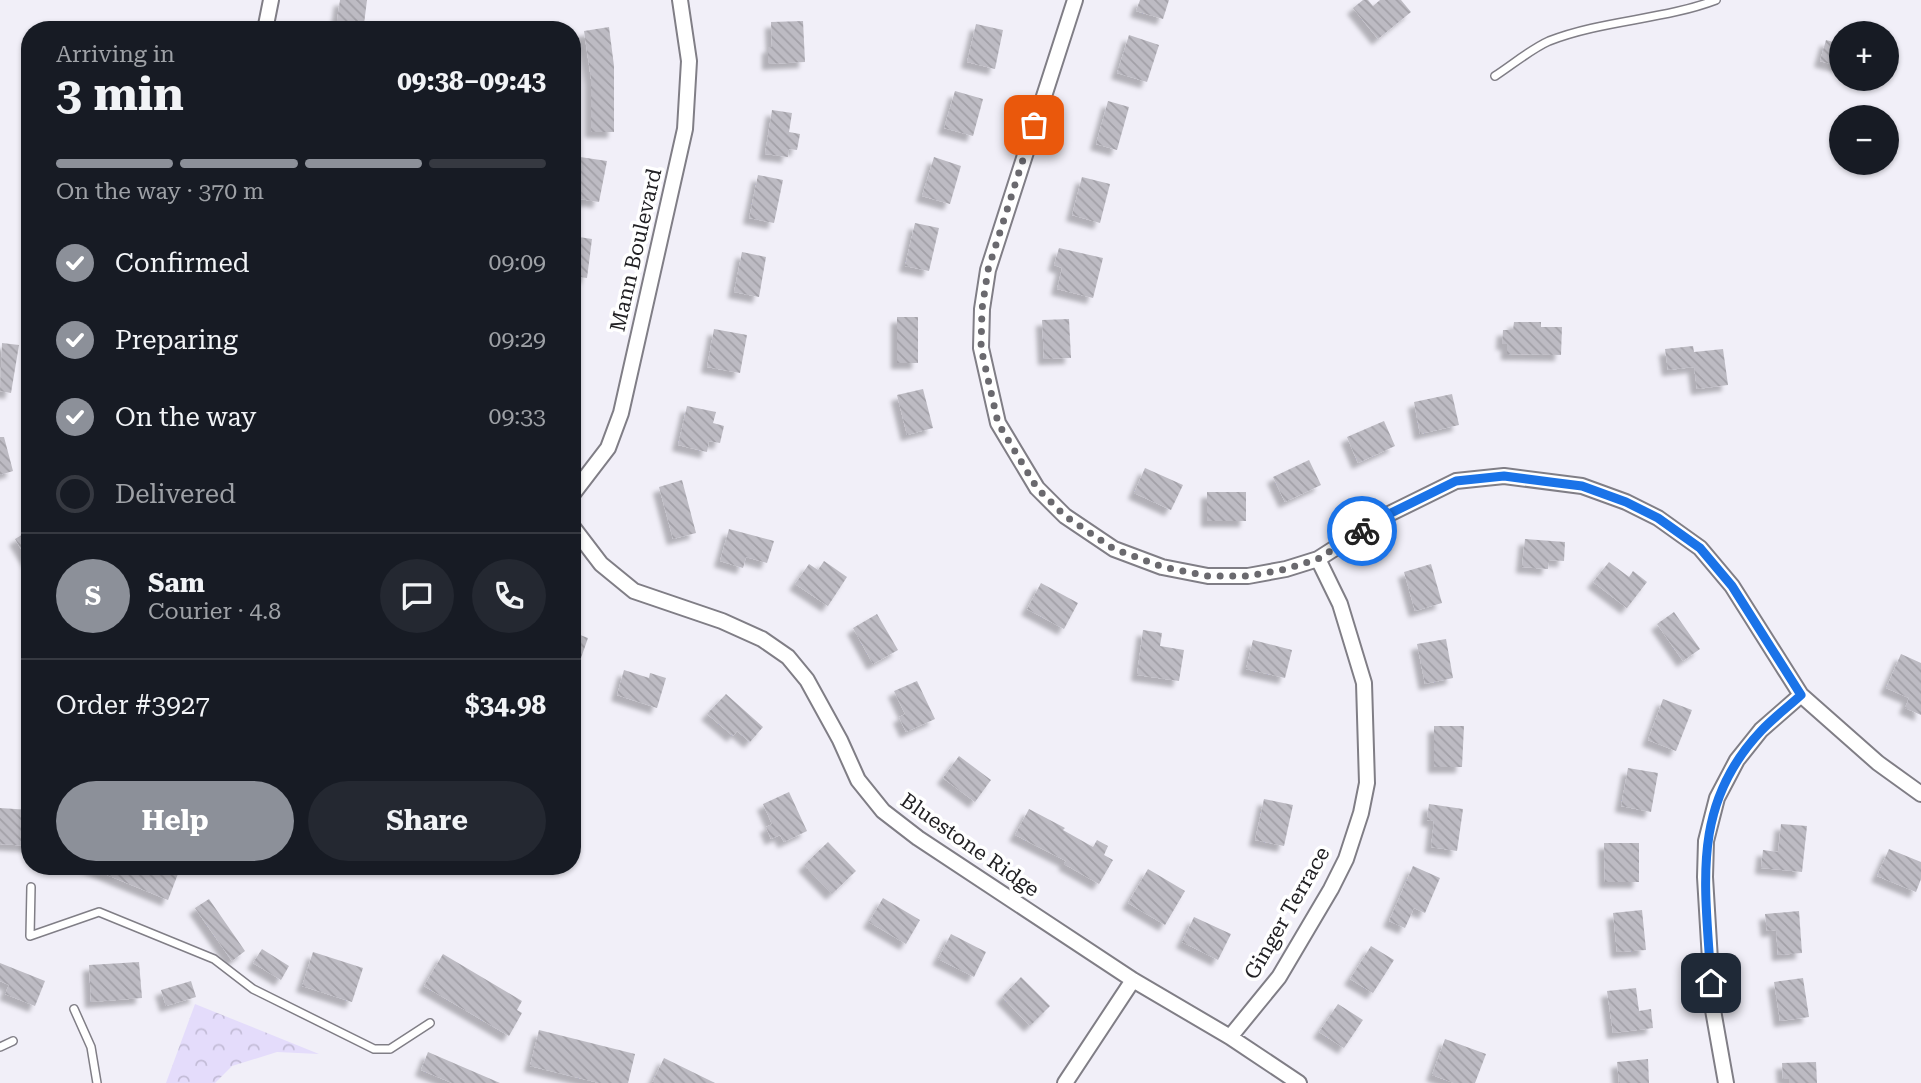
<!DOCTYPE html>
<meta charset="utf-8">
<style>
:root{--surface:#171b24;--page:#242831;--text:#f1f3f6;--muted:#9ea1a6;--line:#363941;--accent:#8c9099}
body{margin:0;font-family:"Roboto Serif",serif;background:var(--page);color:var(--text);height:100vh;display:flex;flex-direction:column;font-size:26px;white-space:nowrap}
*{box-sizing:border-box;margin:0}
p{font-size:23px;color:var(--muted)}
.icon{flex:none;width:38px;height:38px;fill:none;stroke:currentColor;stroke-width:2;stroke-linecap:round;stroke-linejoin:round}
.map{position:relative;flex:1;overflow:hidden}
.sheet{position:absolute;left:21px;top:21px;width:560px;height:854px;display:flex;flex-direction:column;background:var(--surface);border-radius:28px;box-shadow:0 2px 5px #0004}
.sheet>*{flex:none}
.tools{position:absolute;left:1829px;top:21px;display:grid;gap:14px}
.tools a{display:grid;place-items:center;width:70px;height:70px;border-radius:50%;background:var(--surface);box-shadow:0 2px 5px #0004;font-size:35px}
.pin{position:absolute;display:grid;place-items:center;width:60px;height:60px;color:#fff;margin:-30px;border-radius:14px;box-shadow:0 4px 10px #0006}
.courier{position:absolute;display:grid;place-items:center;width:70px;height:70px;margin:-35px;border:5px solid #1a73e8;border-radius:50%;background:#fff;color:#222;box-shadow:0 2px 9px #0007}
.head em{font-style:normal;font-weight:700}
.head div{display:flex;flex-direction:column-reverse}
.head{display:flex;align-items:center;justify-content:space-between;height:119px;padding:0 35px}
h1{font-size:46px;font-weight:700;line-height:52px}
.bar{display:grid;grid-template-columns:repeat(4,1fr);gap:10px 7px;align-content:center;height:84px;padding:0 35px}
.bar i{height:9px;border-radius:5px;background:var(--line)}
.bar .active{background:var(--accent)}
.bar p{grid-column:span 4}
.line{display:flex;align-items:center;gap:18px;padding:0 35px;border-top:2px solid var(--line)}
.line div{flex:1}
.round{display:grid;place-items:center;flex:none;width:74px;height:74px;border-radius:37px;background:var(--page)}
ol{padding:0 35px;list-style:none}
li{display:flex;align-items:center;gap:21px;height:77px}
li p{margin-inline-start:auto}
li .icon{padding:7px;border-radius:50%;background:var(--accent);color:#fff;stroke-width:4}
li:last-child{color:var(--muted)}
li i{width:38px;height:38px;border:4px solid var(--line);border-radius:50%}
.button{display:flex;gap:14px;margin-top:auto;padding:14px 35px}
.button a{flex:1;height:80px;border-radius:42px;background:var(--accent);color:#fff;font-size:28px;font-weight:700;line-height:80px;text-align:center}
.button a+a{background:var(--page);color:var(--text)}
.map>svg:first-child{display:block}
</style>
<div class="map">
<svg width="1921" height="1083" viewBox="0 0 1921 1083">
<defs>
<pattern id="forest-crowns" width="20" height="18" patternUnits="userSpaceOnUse" patternTransform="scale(1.75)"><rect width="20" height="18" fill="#e4dcfb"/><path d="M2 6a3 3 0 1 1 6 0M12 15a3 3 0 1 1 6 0" fill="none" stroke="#c3bcd7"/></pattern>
<pattern id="building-back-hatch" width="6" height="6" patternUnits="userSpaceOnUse" patternTransform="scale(1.75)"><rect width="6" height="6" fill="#bdbbc3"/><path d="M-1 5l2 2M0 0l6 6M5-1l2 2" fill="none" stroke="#a2a0a7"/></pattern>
<filter id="shadow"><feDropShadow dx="-6" dy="6" stdDeviation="2" flood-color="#0004"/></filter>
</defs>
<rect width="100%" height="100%" fill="#f1eff8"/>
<path fill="url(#forest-crowns)" d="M195 1004 319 1054 277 1052 232 1066 215 1083H166Z"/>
<path fill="url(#building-back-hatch)" filter="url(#shadow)" d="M340 0H367L364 24 337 21Z
M1140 0H1169L1163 19 1136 11Z
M1363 0H1368L1373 6 1380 0H1401L1411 12 1378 39 1353 8Z
M803 21 805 62 768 64V47H772L771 22Z
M976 24 1003 30 995 69 967 62Z
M609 27 614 66V132H591V79L584 31Z
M1129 35 1159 45 1147 82 1117 73Z
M1826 40 1841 44V67L1820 61Z
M955 91 983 99 973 136 944 128Z
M1108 101 1129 107 1117 150 1096 144Z
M772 110 792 113 789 132 800 134 797 150 789 149 788 157 765 154Z
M580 157 607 161 599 202 573 198Z
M934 157 961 166 950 204 922 196Z
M758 175 783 180 774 223 749 218Z
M1082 177 1110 184 1100 223 1072 215Z
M915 223 939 228 929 271 905 266Z
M572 236 592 239 587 278 572 276Z
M1059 248 1103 258 1093 298 1057 289 1062 268 1054 265Z
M742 252 766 257 759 297 734 292Z
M897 317H918V363H897Z
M1069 319 1071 358 1044 359 1042 320Z
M1514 322H1541V327H1562L1561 355 1507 354V344H1502L1503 330H1513Z
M714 329 747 335 740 373 707 367Z
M2 343 19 345 11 393 0 391Z
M1693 346 1694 352 1723 349 1728 385 1697 389 1694 367 1668 370 1665 349Z
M923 389 933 428 907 435 897 395Z
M1452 394 1459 425 1420 434 1414 402Z
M687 406 716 412 713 423 724 426 720 443 709 441 707 452 678 445Z
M1384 421 1395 446 1358 463 1347 437Z
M0 437H4L13 471 0 475Z
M1309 460 1321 485 1285 502 1273 477Z
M1145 468 1183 485 1171 510 1134 493Z
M682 480 696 533 673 539 659 487Z
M1207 492H1246V521H1207Z
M729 529 774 541 767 563 746 557 743 568 720 561Z
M30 530V564L15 539Z
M1525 539 1565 542 1564 561 1549 560 1548 569 1522 567Z
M824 561 847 577 828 606 795 584 809 564 818 570Z
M1609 562 1629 577 1633 571 1647 582 1627 608 1593 582Z
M1431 564 1442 603 1415 611 1404 572Z
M1041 583 1078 603 1064 629 1027 609Z
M1674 612 1700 649 1683 661 1657 624Z
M877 614 898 650 873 664 853 628Z
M1143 630 1162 633 1160 646 1184 650 1179 681 1137 675Z
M572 632 588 638 574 678 572 677Z
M1446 639 1453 678 1425 684 1417 644Z
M1253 640 1292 650 1285 678 1246 669Z
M1901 654 1921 663V715L1905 708 1909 698 1886 688Z
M624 670 649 678 650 673 666 678 657 708 617 695Z
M917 681 935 719 906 732 899 717 905 714 894 691Z
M726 694 763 727 750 742 737 731 733 736 707 714Z
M1663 699 1692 710 1676 751 1648 740Z
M1434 726H1464L1462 767H1434Z
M959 756 991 780 975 802 943 778Z
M1628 768 1658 773 1651 812 1621 806Z
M789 792 807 831 784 842 780 835 771 839 766 827 772 824 763 804Z
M1264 799 1293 805 1284 846 1255 840Z
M1429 804 1463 809 1457 851 1431 847 1434 821 1427 820Z
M0 808 30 810V846L0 844Z
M1029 809 1065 828 1063 830 1093 847 1097 840 1108 846 1104 855 1113 860 1099 884 1064 864 1066 861 1015 835Z
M1781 824 1807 826 1802 872 1761 868 1763 850 1778 852Z
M828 842 856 871 832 894 804 865Z
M1604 843H1639V882H1605Z
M1889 849 1921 862V879L1916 892 1877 876Z
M85 866H181L168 900Z
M1413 866 1440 878 1425 913 1414 908 1405 928 1389 921Z
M1148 869 1185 891 1165 925 1128 903Z
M883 898 920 920 906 944 869 922Z
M209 899 245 951 232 961 195 908Z
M1642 910 1646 950 1617 952 1613 913Z
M1799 911 1802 953 1778 955 1776 930 1767 931 1765 914Z
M1194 917 1231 934 1218 960 1182 942Z
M951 934 986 952 974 977 938 959Z
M1371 946 1394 960 1373 993 1350 979Z
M262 949 289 966 281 980 253 963Z
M313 952 363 968 352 1002 302 986Z
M443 954 522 1001 517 1010 522 1013 509 1036 424 986Z
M139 962 142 998 91 1002 89 965Z
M0 963 45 981 35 1006 5 994 9 985 0 981Z
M1021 977 1050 1006 1030 1026 1002 997Z
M1803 978 1809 1017 1780 1021 1774 982Z
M191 981 196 997 166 1006 161 990Z
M1636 988 1639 1011 1651 1009 1653 1028 1613 1033 1607 991Z
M1338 1004 1363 1020 1344 1048 1319 1032Z
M539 1030 635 1054 628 1083H599L530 1066Z
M1445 1039 1486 1054 1475 1083H1454L1432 1075Z
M428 1052 500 1083H452L421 1070Z
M664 1058 715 1083H652Z
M1648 1059 1649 1083H1619L1617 1062Z
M1816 1062 1817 1083H1789V1079H1783L1782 1063Z"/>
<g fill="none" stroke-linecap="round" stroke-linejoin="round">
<g stroke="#807e86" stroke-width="10">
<path id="lane" d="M1495 76C1512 65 1531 49 1549 41 1603 20 1663 20 1716 0
M31 887 30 936 99 912 214 959 253 989 374 1049H390L430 1023
M74 1009 91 1047 97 1083
M0 1047 13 1041"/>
</g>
<g stroke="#807e86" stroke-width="18">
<path id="street" d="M1075 0 988 270 982 309 981 348 998 423 1037 488 1065 516 1114 549 1162 567 1208 576H1248L1286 569 1318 559 1387 515 1456 481 1504 476 1582 486 1626 502 1658 518 1700 548 1732 586 1801 695 1878 763 1921 794
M265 30 271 0
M572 495 608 448 621 413 685 129 689 61 680 0
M572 526 601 564 634 591 722 621 762 639 788 657 807 680 840 740 858 780 883 811 918 838 1133 980 1230 1037 1299 1083
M1230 1037 1279 977 1331 889 1346 859 1361 813 1367 783 1364 683 1340 604 1318 559
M1065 1083 1133 980
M1726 1083 1713 1010 1705 877 1706 841 1717 798 1737 760 1761 730 1801 695"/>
</g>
<use href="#lane" stroke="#fff" stroke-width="7"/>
<use href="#street" stroke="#fff" stroke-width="14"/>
</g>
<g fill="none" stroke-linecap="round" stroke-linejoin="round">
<path stroke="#6a696e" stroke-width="7" stroke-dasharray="0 12.6" d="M1034 125 988 270 982 309 981 348 998 423 1037 488 1065 516 1114 549 1163 567 1208 576H1248L1286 569 1318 559 1362 531"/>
<path stroke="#1a73e8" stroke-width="9" d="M1362 531 1387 515 1456 481 1504 476 1558 483 1582 486 1626 502 1658 518 1700 548 1732 586 1801 695C1788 707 1773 718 1761 731 1689 807 1706 888 1711 983"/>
</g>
<g text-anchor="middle" stroke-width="7" stroke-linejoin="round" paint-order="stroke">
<g font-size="21" fill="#222124" stroke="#fff">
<text transform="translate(636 250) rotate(-77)" y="7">Mann Boulevard</text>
<text transform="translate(970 845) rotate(35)" y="7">Bluestone Ridge</text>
<text transform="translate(1287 913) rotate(-60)" y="7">Ginger Terrace</text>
</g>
</g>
</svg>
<div class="tools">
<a>+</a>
<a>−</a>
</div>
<div class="pin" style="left:1034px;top:125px;background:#ea580c"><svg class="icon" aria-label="bag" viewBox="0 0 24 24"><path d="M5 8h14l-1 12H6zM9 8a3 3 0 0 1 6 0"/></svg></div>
<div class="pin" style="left:1711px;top:983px;background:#1f2937"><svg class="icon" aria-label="home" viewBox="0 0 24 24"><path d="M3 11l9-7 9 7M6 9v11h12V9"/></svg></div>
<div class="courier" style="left:1362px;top:531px"><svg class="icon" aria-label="bike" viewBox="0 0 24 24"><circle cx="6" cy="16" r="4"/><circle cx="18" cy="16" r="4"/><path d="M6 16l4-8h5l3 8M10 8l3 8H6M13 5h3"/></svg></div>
<section class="sheet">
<div class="head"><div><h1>3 min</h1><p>Arriving in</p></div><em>09:38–09:43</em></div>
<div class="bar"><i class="active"></i><i class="active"></i><i class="active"></i><i></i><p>On the way · 370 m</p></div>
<ol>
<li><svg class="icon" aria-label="check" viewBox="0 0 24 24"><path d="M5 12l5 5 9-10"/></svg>Confirmed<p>09:09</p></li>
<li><svg class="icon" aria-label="check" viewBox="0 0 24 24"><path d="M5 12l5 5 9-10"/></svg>Preparing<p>09:29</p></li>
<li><svg class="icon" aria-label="check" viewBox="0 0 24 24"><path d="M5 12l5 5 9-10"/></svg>On the way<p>09:33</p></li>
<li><i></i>Delivered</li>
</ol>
<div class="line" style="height:126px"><b class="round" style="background:var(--accent);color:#fff">S</b><div><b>Sam</b><p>Courier · 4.8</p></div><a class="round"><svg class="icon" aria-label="chat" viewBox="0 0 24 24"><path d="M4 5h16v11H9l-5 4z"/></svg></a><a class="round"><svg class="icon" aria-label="phone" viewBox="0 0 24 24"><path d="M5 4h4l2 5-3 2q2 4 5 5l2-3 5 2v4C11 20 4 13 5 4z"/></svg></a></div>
<div class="line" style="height:91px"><div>Order #3927</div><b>$34.98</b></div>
<div class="button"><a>Help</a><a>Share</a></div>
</section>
</div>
